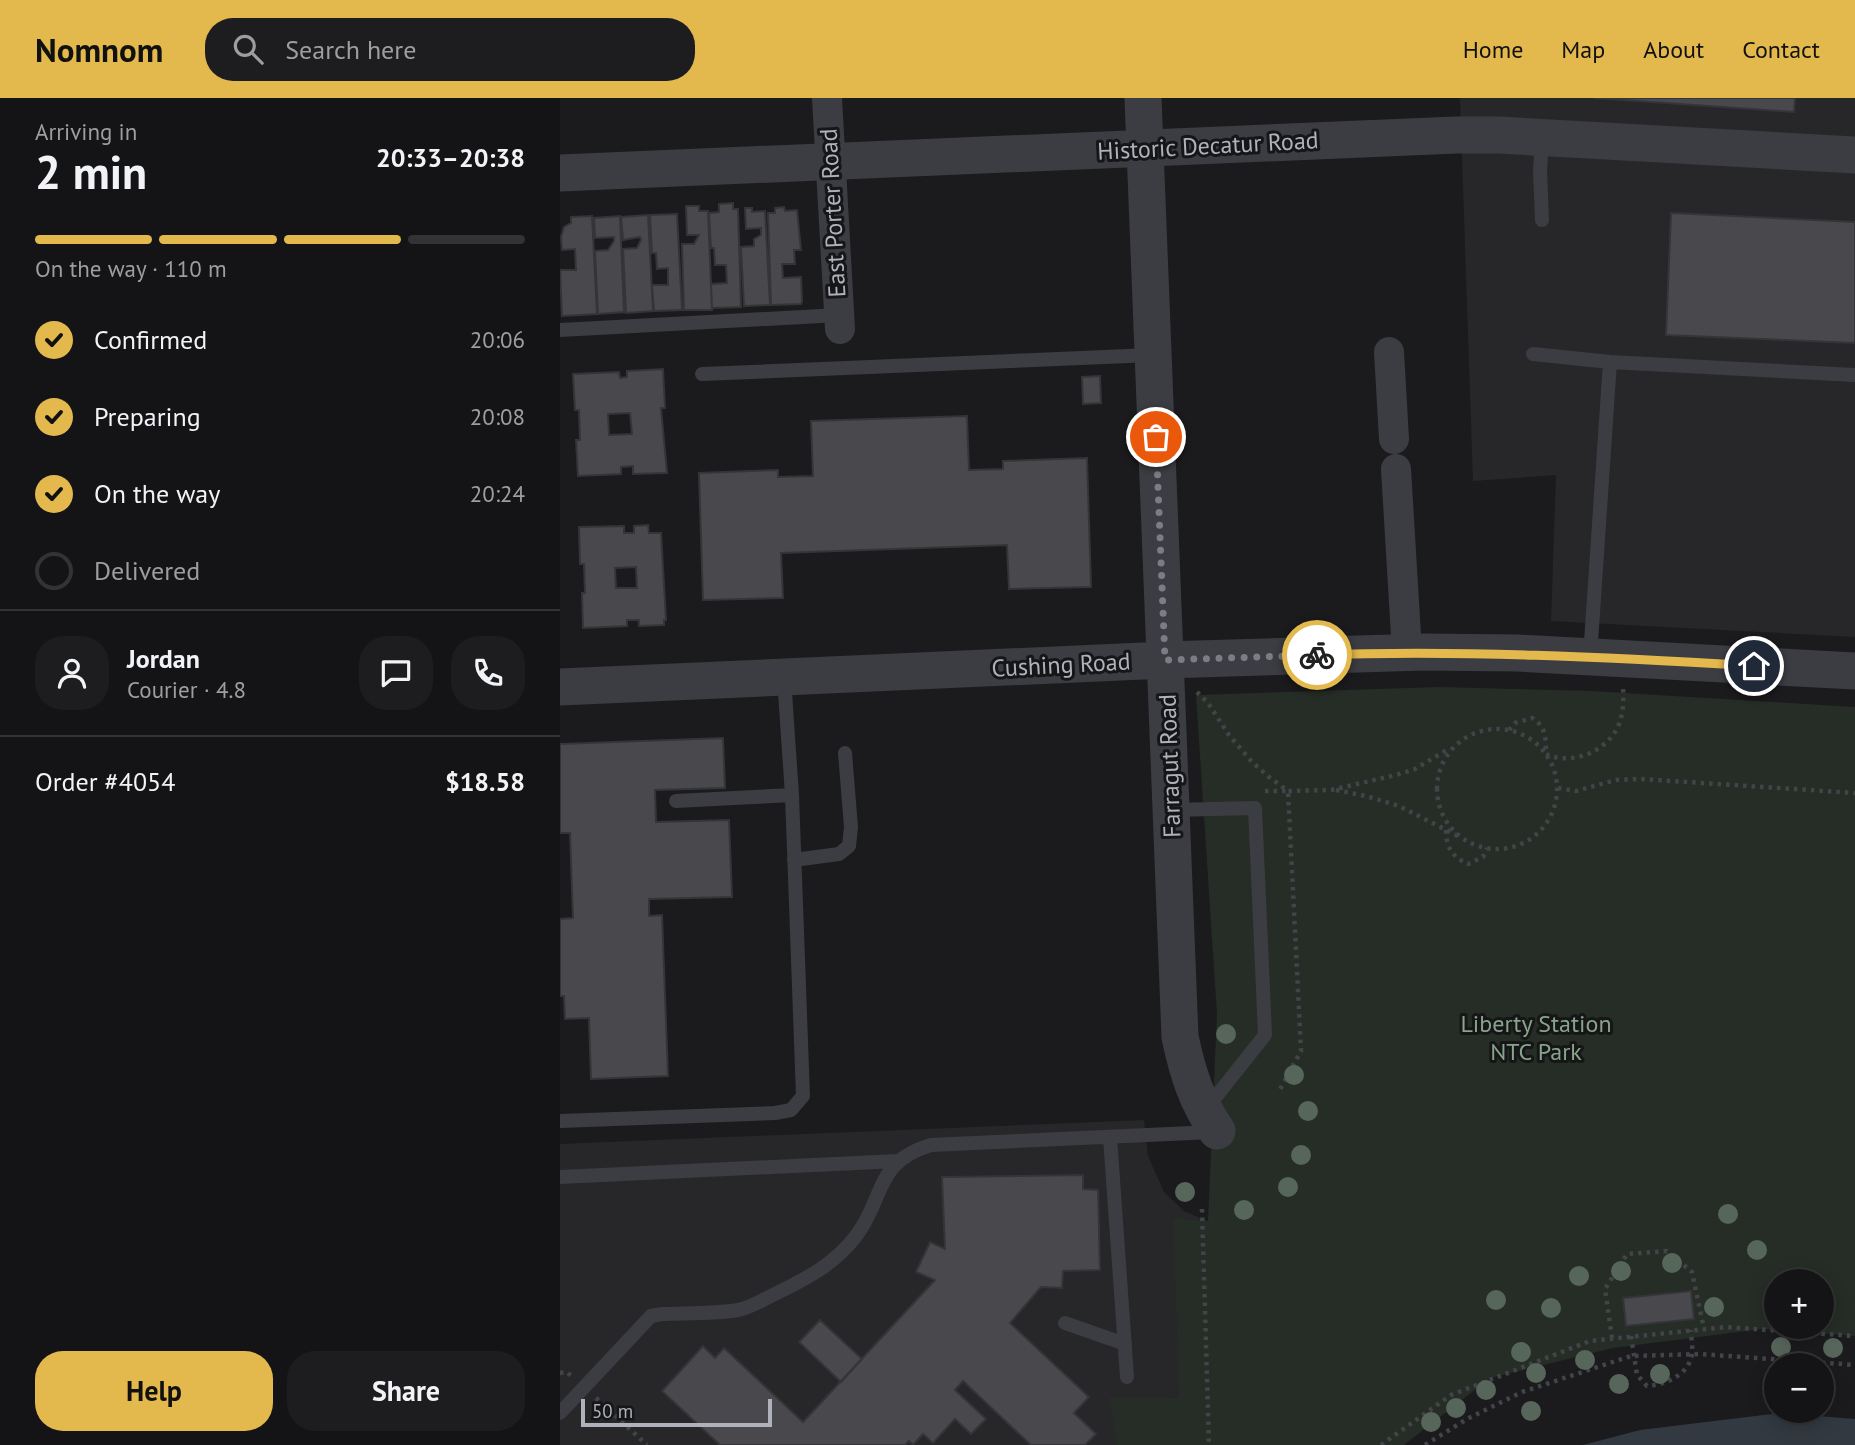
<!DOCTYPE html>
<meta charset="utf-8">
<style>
:root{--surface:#141416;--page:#1d1d1f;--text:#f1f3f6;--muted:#9d9ea1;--line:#333335;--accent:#e3b94d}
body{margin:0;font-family:"PT Sans",sans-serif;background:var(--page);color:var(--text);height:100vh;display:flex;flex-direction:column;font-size:26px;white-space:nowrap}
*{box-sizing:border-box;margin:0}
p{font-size:23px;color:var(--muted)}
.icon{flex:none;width:38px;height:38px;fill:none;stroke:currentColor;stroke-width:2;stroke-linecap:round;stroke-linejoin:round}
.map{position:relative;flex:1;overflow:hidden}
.details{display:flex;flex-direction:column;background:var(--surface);width:560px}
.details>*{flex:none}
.tools{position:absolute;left:1204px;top:1171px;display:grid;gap:14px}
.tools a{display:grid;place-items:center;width:70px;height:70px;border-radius:50%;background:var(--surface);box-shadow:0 4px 18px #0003,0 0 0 2px var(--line);font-size:35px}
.scale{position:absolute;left:21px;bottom:18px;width:191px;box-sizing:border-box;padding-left:7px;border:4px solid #afb2bb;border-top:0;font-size:19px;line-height:24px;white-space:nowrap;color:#afb2bb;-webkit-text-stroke:5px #161618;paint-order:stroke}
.pin{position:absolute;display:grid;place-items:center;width:60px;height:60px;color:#fff;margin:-30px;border:4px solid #fff;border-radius:50%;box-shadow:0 2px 7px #0007}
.courier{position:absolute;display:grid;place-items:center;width:70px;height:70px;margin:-35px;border:5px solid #e3b94d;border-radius:50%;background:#fff;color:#222;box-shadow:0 2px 9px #0007}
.head em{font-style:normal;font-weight:700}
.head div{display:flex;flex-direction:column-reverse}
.head{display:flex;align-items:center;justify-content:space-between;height:119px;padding:0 35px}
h1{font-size:46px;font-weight:700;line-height:52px}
.bar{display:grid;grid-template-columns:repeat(4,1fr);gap:10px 7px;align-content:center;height:84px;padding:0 35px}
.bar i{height:9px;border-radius:5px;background:var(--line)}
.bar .selected{background:var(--accent)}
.bar p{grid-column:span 4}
.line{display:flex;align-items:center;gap:18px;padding:0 35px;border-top:2px solid var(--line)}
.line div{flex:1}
.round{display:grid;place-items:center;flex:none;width:74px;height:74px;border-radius:28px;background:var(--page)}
ol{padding:0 35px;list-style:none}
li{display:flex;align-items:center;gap:21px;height:77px}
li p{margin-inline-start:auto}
li .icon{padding:7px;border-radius:50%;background:var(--accent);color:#111;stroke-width:4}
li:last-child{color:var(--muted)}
li i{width:38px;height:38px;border:4px solid var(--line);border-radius:50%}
.cta{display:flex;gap:14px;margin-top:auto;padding:14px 35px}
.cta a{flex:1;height:80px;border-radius:28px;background:var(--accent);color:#111;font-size:28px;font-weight:700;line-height:80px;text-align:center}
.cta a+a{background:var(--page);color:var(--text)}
header{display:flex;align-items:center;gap:42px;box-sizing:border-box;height:98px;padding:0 35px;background:var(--accent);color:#111}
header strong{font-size:33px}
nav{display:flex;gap:38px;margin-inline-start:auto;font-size:24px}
.search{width:490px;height:63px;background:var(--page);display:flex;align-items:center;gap:18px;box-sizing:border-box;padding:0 24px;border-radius:28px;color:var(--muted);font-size:26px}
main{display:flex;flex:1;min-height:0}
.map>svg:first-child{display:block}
</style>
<header>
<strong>Nomnom</strong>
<div class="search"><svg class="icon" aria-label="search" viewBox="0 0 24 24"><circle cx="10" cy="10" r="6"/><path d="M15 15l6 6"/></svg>Search here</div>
<nav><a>Home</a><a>Map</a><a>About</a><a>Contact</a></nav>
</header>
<main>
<section class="details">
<div class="head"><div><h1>2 min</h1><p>Arriving in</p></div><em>20:33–20:38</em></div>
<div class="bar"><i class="selected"></i><i class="selected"></i><i class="selected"></i><i></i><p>On the way · 110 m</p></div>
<ol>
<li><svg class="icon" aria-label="check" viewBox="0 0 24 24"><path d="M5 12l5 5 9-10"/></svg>Confirmed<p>20:06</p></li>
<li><svg class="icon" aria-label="check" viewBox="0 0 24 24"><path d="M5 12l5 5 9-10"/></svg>Preparing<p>20:08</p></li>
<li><svg class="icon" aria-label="check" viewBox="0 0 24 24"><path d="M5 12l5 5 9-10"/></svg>On the way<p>20:24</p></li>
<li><i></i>Delivered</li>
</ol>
<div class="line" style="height:126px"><a class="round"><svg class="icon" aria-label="person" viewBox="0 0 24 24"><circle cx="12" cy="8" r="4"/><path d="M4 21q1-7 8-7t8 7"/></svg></a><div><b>Jordan</b><p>Courier · 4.8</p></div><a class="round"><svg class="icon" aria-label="chat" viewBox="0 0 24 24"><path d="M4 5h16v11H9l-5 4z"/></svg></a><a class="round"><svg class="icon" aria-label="phone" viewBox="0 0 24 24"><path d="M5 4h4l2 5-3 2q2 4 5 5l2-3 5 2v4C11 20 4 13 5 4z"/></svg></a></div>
<div class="line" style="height:91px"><div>Order #4054</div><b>$18.58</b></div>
<div class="cta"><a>Help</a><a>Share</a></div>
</section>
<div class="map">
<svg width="1295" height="1347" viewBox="0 0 1295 1347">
<rect width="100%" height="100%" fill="#1b1b1d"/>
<path fill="#27272a" d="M900 0H1295V539L991 523 996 377 913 383Z
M584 1022 588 1058 604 1094 624 1113 640 1120 649 1347H0V1046Z"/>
<path fill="#252d26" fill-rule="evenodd" d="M879 589 1032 593 1295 609V1238L1202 1231 1053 1250 930 1280 844 1347H557L550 1299 619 1300 613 1120 648 1123 657 916 636 597ZM1216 1183H1262V1228H1216Z"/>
<path fill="#323940" d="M1221 1315 1295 1321V1347H1023L1080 1332Z"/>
<path fill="#48484d" stroke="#353539" stroke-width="2" fill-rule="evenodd" d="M1034 0H1235L1234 14Z
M173 105V111H178L181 209 152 210 151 186 167 185 166 167H155L154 150H151L149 115 159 114V106Z
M126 108H139V113H148L152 212H124L122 146H134L139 137H127Z
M224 109 225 113 237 112 241 152H234L235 166H222L223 180 241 179 242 203 241 206 211 207 208 115H215V110Z
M185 110H192V114L205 113 210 207 184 208 181 149 194 148V141L201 137V130L186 131Z
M1111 115 1295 124V245L1106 237Z
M117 116 122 212 94 213 92 187H108V170L97 171 96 155H92L90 117Z
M88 117 93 213 66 215 63 151 77 150 81 142 80 139 63 142 61 119Z
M32 118 37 216 2 218 0 172H16L15 151 2 152 1 139 4 129 11 125V119Z
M60 118 64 214 38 216 35 153 48 152 54 143V139L35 140 34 120Z
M103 271 105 310H101L107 375 73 376V368L61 369V376L18 378 16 342H20L19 312H15L13 276 59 274 60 280 67 279V273ZM70 315 72 336 49 337 48 316Z
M540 278 541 305 523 306 522 279Z
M407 318 409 372 443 371V363L527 360 531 489 449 491 447 447 221 455 223 500 143 502 139 375 218 372V379L253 378 251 323Z
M88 427 89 435H101L106 522H104V527L79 528V522H67V528L23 530 22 495H25L24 466H20L19 429 64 428V435H74V428ZM76 469 77 490H56L55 470Z
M163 640 165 690 95 692 96 724 169 722 172 799 89 801V818L102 817 108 978 31 981 29 920 5 921 4 898H0V821L13 820 10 735H0V646Z
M523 1077V1091L538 1092 540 1172 503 1173 502 1190 481 1189 450 1225 529 1299 514 1315 536 1336 525 1347H471L403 1283 395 1292 426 1321 411 1336 395 1321 373 1345 363 1336 353 1347 349 1343 345 1347H160L102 1293 143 1248 155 1260 164 1250 243 1324 375 1182 356 1174 370 1144 385 1151 382 1079Z
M1131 1193 1134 1221 1066 1228 1063 1200Z
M260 1222 302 1261 281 1284 239 1244Z"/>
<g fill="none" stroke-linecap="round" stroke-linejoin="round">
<path stroke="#424449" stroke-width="4.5" stroke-dasharray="3.5 5" stroke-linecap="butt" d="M637 594 648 605 669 637 692 664 709 679 728 693 771 692 836 677 855 671 890 650
M877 691a60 60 0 1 1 120 0a60 60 0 1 1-120 0Z
M949 632 955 625 972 620C986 628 986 641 986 656 1009 667 1041 656 1055 634 1063 622 1064 604 1063 590
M998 690 1016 693 1056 682 1081 681 1295 695
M776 692 806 698 839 708 898 738
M705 693H728L741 953 718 995
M886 732C886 749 892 759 908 766L923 759 927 750
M642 1111 649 1347
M1071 1238 1077 1277 1087 1288C1105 1287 1129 1277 1132 1256 1133 1249 1131 1240 1131 1232
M1052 1240 1045 1191 1067 1156 1107 1153 1132 1174 1144 1231
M0 1275 7 1274 11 1278
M36 1300 87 1347
M821 1347 891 1297 1030 1243 1166 1229 1295 1238
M865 1347 907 1321 962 1294 1071 1258 1140 1256 1295 1267"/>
<path stroke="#3c3d42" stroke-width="14" d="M982 40 980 73 982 122
M0 232 279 217
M973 256 1050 264 1295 277
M142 276 592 257
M1030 559 1050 264
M116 703 232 697
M613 712 695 710 705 937 647 1010
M234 762 279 756 289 748 291 729 285 655
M0 1023 215 1015 231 1012 243 998 232 697 224 580
M550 1039 567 1279
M0 1079 338 1063
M505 1225 565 1246
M0 1315 91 1218 102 1216C127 1215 154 1216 178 1212 190 1210 202 1202 213 1197 244 1182 274 1167 296 1138 325 1100 314 1064 371 1047L653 1034"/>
<path stroke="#3c3d42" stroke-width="30" d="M267 0 280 231
M829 254 834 341
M836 371 847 554"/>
<path stroke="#3c3d42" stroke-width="37" d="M583 0 620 939C628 976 636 1002 657 1033
M0 75 896 37H939L1295 57
M0 589 605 562 864 554 957 555 1295 573"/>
</g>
<g fill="#57665a">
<circle cx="666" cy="936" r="10"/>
<circle cx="734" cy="977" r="10"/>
<circle cx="748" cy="1013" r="10"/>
<circle cx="741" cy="1057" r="10"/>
<circle cx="728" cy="1089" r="10"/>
<circle cx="625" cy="1094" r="10"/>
<circle cx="684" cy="1112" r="10"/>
<circle cx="1168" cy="1116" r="10"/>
<circle cx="1197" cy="1152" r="10"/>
<circle cx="1112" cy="1165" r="10"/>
<circle cx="1061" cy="1173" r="10"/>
<circle cx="1019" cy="1178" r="10"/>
<circle cx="936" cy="1202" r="10"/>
<circle cx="1154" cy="1209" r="10"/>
<circle cx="991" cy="1210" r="10"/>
<circle cx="1221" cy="1249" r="10"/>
<circle cx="1273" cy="1250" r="10"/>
<circle cx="961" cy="1254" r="10"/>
<circle cx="1025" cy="1262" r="10"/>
<circle cx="976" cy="1275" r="10"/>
<circle cx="1100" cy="1276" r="10"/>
<circle cx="1059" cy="1286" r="10"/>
<circle cx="926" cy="1292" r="10"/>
<circle cx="896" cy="1310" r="10"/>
<circle cx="971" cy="1313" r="10"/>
<circle cx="871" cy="1324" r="10"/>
</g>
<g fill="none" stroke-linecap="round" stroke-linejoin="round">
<path stroke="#7b7d84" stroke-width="7" stroke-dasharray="0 12.6" d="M596 339 605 562 757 557"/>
<path stroke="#e3b94d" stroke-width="9" d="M757 557C903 552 1048 559 1194 568"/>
</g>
<g text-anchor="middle" stroke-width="6" stroke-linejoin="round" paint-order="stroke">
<g font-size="24" fill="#afb2bb" stroke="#161618">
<text transform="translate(648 48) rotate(-3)" y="8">Historic Decatur Road</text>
<text transform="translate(273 115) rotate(-93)" y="8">East Porter Road</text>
<text transform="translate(501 567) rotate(-3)" y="8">Cushing Road</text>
<text transform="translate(610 668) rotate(-92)" y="8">Farragut Road</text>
</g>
<g font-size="24" fill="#88a48b" stroke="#161618">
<text x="976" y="934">Liberty Station<tspan x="976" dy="28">NTC Park</tspan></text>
</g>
</g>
</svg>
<div class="tools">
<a>+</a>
<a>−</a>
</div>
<div class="scale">50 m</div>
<div class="pin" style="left:596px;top:339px;background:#ea580c"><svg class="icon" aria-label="bag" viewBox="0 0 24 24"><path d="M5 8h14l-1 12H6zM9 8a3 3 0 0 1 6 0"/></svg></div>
<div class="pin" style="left:1194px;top:568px;background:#1f2937"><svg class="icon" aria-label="home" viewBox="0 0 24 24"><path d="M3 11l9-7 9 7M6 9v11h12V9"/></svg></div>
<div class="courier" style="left:757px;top:557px"><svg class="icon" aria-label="bike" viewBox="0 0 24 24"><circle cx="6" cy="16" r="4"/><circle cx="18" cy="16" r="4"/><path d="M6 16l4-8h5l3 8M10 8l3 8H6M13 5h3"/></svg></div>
</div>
</main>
